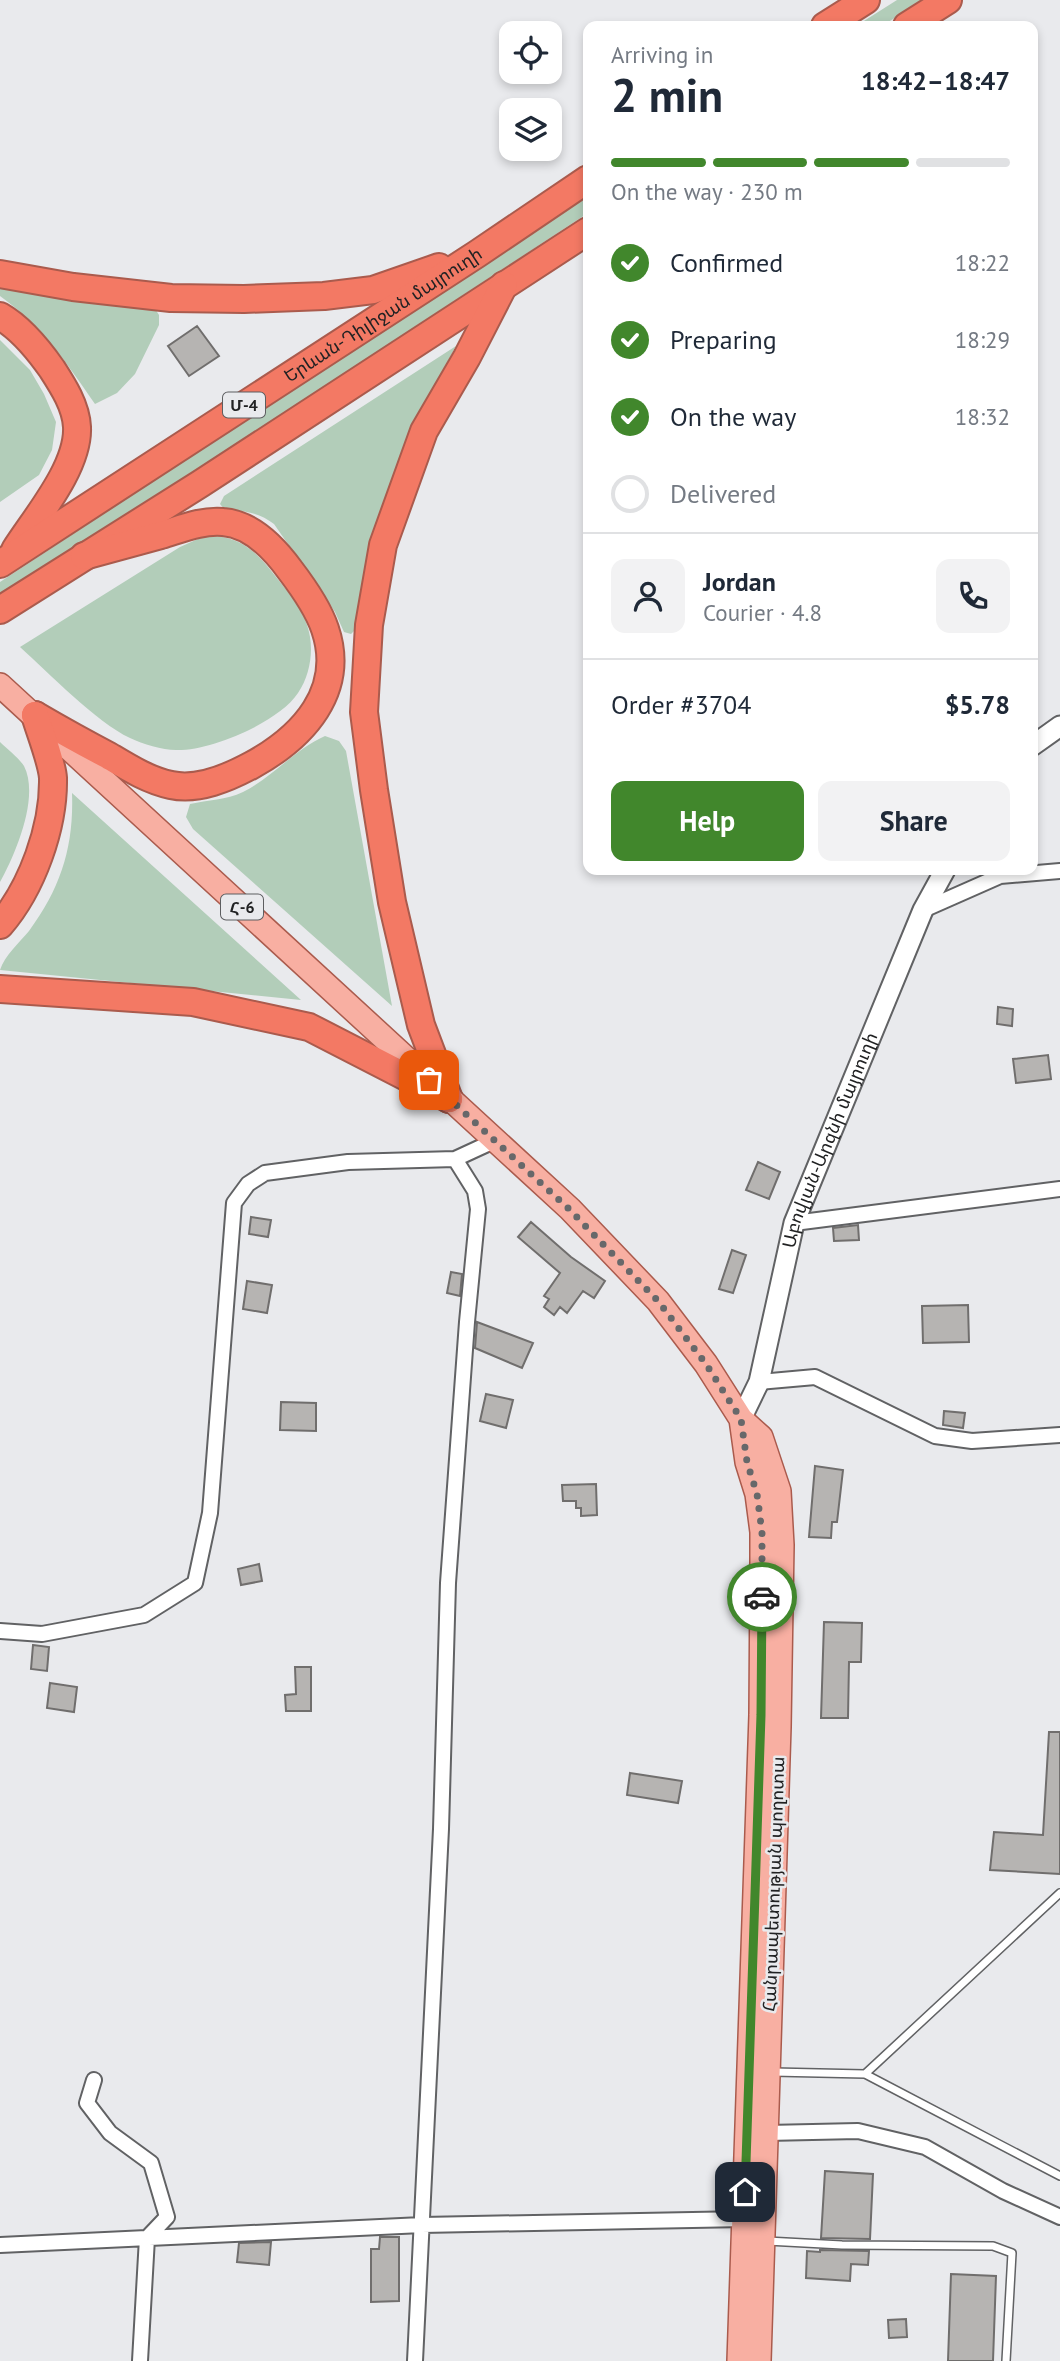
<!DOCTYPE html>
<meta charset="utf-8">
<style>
:root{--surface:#fff;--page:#f2f2f3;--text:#1f2937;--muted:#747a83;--line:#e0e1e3;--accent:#41872c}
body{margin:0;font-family:"PT Sans","Noto Sans Armenian",sans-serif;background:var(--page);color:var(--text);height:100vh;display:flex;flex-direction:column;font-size:26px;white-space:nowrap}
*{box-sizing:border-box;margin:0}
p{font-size:23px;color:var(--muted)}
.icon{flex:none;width:38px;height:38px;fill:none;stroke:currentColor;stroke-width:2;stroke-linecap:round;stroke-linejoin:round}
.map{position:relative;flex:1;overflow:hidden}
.panel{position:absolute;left:583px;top:21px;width:455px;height:854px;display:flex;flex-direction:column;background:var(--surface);border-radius:14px;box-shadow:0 4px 10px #0003}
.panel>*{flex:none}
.tools{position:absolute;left:499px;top:21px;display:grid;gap:14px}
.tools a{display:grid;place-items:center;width:63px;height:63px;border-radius:14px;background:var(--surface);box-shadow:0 4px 10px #0003;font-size:35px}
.pin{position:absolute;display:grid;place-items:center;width:60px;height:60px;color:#fff;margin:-30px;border-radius:14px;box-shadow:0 4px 10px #0006}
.courier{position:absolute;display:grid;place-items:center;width:70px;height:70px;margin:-35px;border:5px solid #41872c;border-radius:50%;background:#fff;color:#222;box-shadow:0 2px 9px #0007}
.head em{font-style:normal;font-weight:600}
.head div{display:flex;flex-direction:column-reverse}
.head{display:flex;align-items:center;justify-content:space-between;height:119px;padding:0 28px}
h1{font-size:46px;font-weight:600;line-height:52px}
.bar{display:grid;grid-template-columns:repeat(4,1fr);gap:10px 7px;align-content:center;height:84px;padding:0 28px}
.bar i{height:9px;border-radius:5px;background:var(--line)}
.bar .on{background:var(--accent)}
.bar p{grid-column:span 4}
.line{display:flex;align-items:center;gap:18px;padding:0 28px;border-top:2px solid var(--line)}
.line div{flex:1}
.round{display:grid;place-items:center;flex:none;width:74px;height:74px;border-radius:14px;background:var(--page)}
ol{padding:0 28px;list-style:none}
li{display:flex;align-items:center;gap:21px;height:77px}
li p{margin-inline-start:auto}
li .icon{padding:7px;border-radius:50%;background:var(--accent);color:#fff;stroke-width:4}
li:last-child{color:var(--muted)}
li i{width:38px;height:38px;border:4px solid var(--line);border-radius:50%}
.cta{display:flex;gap:14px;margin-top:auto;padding:14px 28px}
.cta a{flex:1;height:80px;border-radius:14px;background:var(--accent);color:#fff;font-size:28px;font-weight:600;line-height:80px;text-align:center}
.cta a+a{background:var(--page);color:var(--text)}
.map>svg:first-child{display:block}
</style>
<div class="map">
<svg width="1060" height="2361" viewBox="0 0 1060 2361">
<rect width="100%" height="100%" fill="#e9eaed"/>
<path fill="#b2cdb9" d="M897 0H923L882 26H856Z
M588 197V213L0 600V582L503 250Z
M0 281 152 304 159 315V325L135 374 117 393 95 404C66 362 42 326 0 296Z
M0 340 30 370 44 394 56 422 52 450 39 475 0 502Z
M456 346 410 431 356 629 351 634 344 632 335 612 274 524C260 513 244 510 226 511L220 504 224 496Z
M207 535C242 537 256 551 276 577 290 594 307 614 310 637 313 655 309 677 298 693 279 722 211 751 176 750 162 750 143 744 130 738 96 722 49 673 20 647L180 547Z
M325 736 339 741 346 751 392 1006 193 829 186 817 190 804C208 800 226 800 243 792 273 777 295 749 325 736Z
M0 742C7 749 19 758 24 766 40 797 15 855 0 882Z
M72 793 301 1000 0 970C5 955 19 943 29 931 61 888 74 846 72 793Z"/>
<path fill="#b6b4b2" stroke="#706e6d" stroke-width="2" d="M197 326 219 356 189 376 168 346Z
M998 1007 1013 1009 1012 1026 997 1024Z
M1048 1055 1051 1079 1016 1083 1013 1059Z
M758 1162 780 1172 769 1199 746 1190Z
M251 1217 271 1220 268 1237 249 1234Z
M531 1222 571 1257 605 1281 594 1298 583 1291 567 1313 560 1307 554 1315 544 1307 549 1299 544 1296 560 1273 518 1237Z
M858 1225 859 1240 834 1241 833 1228Z
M732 1250 746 1255 733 1293 719 1289Z
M451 1272 462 1274 460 1296 447 1293Z
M247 1281 272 1285 267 1313 243 1309Z
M968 1305 969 1342 923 1343 922 1306Z
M477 1322 533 1343 522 1368 475 1348Z
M486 1394 513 1400 506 1428 480 1421Z
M281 1402 316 1403V1431L280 1430Z
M944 1411 965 1413 963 1428 943 1425Z
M815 1466 843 1470 837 1522H832L831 1538 809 1537Z
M596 1484 597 1515 581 1516V1508H576V1501H563L562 1485Z
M259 1564 262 1581 241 1585 238 1569Z
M824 1622 862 1623 861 1662H849L848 1718H821Z
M33 1645 49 1647 47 1671 31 1669Z
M295 1667H311V1711H286L285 1695 296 1694Z
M50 1683 77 1687 74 1712 47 1708Z
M1049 1732H1060V1874L990 1870 994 1832 1043 1835Z
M630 1773 682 1781 678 1803 627 1795Z
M825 2171 873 2174 870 2239 821 2238Z
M380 2237H399V2301L371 2302V2249H379Z
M271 2242 269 2265 237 2262 239 2243Z
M820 2250 869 2251 868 2265 851 2264 850 2281 806 2278 807 2251 820 2252Z
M951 2274 996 2276 993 2361H948Z
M906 2319 907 2337 889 2338 888 2320Z"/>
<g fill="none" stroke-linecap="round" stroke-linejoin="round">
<g stroke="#616264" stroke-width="10">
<path id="lane" d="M773 2072 865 2074 1060 2176
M865 2074 1060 1893
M767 2241 842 2245 993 2246 1012 2253 1006 2361"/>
</g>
<g stroke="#616264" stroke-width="18">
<path id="street" d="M923 910 1000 876 1060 871
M794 1223 1060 1189
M759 1382 815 1377 935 1436 972 1441 1060 1435
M0 1631 42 1634 144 1615 195 1583 210 1513 234 1203 248 1184 265 1173 348 1162 455 1159 494 1141
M94 2080 87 2103 110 2133 151 2163 167 2217 147 2238 140 2361
M767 2133 858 2131 925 2147 1003 2191 1060 2217
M0 2245 422 2225 745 2219
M415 2361 441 1829 448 1583 467 1322 478 1209 475 1191 455 1159"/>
</g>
<g stroke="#616264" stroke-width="23">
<g id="secondary">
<path d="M1032 746 1060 726"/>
<path id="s1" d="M741 1419 759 1382 794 1223 923 910 945 870"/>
</g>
</g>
<g stroke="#aa5b4d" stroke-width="26">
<path id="primary" d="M0 685 570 1209 658 1301 706 1364 741 1419 761 1437 779 1491 782 1545 779 1727 759 2361
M739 2361 761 1715 762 1567V1532L757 1494 747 1462 741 1419"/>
</g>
<g stroke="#aa5b4d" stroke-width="30">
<g id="highway">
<path d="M825 26 866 0"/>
<path d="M907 26 948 0"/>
<path d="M0 274 73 287 171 298 244 299 324 296 373 290 439 267"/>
<path d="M0 316C21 328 38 349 52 369 63 386 76 406 77 427 79 467 36 517 15 550"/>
<path id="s2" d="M0 564 477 254 588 179"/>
<path d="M0 610 200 484 588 231"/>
<path d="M35 715C59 729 84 743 109 756 129 768 148 780 171 785 198 791 228 778 252 765 303 737 346 691 325 629 318 608 303 587 290 570 274 548 251 524 223 522 202 520 181 529 161 535 135 542 110 549 84 556"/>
<path d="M0 925C32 888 54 827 53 778 52 762 40 732 35 715"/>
<path d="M0 989 193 1002 309 1027 449 1099"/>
<path d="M449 1099 421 1025 392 902 374 790 364 712 369 625 383 545 424 431 467 357 504 285"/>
</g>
</g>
<use href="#lane" stroke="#fff" stroke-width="7"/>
<use href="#street" stroke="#fff" stroke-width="14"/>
<use href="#secondary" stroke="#fff" stroke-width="19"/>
<use href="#primary" stroke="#f8afa2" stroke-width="23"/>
<use href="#highway" stroke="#f37964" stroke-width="26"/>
</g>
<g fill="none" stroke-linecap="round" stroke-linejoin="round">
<path stroke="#67686a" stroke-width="7" stroke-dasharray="0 12.6" d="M429 1080 569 1209 658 1301 706 1364 741 1419 747 1462 757 1494 762 1532V1597"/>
<path stroke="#41872c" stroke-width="9" d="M745 2192 761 1715 762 1597"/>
</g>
<g text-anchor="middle" stroke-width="5" stroke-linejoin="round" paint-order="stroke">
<g fill="#e9eaed" stroke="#5d5e60" stroke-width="2">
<rect x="223" y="392.5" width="42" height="25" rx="5"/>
<rect x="221" y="894.5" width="42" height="25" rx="5"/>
</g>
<g font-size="16" font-weight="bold" fill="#212223">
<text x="244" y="411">Մ-4</text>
<text x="242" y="913">Հ-6</text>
</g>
<g font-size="18" fill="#212223" stroke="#e9eaed">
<text dy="6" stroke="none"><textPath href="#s2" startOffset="457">Երևան-Դիլիջան մայրուղի</textPath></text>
<text dy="6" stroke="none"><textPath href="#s1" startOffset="294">Աբովյան-Արզնի մայրուղի</textPath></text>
<text transform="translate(774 1884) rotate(-88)" y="6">Հանրապետության պողոտա</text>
</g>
</g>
</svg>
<div class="tools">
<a><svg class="icon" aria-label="locate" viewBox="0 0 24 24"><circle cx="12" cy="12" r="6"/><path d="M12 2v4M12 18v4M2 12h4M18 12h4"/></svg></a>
<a><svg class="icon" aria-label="layers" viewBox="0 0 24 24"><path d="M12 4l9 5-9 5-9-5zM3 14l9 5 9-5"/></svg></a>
</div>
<div class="pin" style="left:429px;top:1080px;background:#ea580c"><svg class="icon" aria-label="bag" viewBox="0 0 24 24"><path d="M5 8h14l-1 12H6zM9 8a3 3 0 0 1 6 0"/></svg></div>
<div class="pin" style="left:745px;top:2192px;background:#1f2937"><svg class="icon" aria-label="home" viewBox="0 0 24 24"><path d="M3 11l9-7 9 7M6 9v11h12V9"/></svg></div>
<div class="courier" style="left:762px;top:1597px"><svg class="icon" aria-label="car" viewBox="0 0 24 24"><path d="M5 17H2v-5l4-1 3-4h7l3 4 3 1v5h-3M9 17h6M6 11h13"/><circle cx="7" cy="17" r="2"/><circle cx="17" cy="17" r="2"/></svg></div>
<section class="panel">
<div class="head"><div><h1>2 min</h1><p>Arriving in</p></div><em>18:42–18:47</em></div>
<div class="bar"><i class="on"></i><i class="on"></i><i class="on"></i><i></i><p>On the way · 230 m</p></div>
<ol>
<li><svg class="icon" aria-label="check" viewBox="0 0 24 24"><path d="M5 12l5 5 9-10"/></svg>Confirmed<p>18:22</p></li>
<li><svg class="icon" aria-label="check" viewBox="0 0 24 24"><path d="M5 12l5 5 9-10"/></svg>Preparing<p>18:29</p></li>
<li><svg class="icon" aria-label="check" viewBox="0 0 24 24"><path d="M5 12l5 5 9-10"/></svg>On the way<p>18:32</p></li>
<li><i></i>Delivered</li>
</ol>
<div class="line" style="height:126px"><a class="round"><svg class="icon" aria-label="person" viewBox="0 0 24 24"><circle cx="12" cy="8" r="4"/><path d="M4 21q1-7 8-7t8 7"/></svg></a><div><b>Jordan</b><p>Courier · 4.8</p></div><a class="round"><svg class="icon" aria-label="phone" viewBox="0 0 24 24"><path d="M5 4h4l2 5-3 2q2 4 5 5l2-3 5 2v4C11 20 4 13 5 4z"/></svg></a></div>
<div class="line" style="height:91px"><div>Order #3704</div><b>$5.78</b></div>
<div class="cta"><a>Help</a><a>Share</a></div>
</section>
</div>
